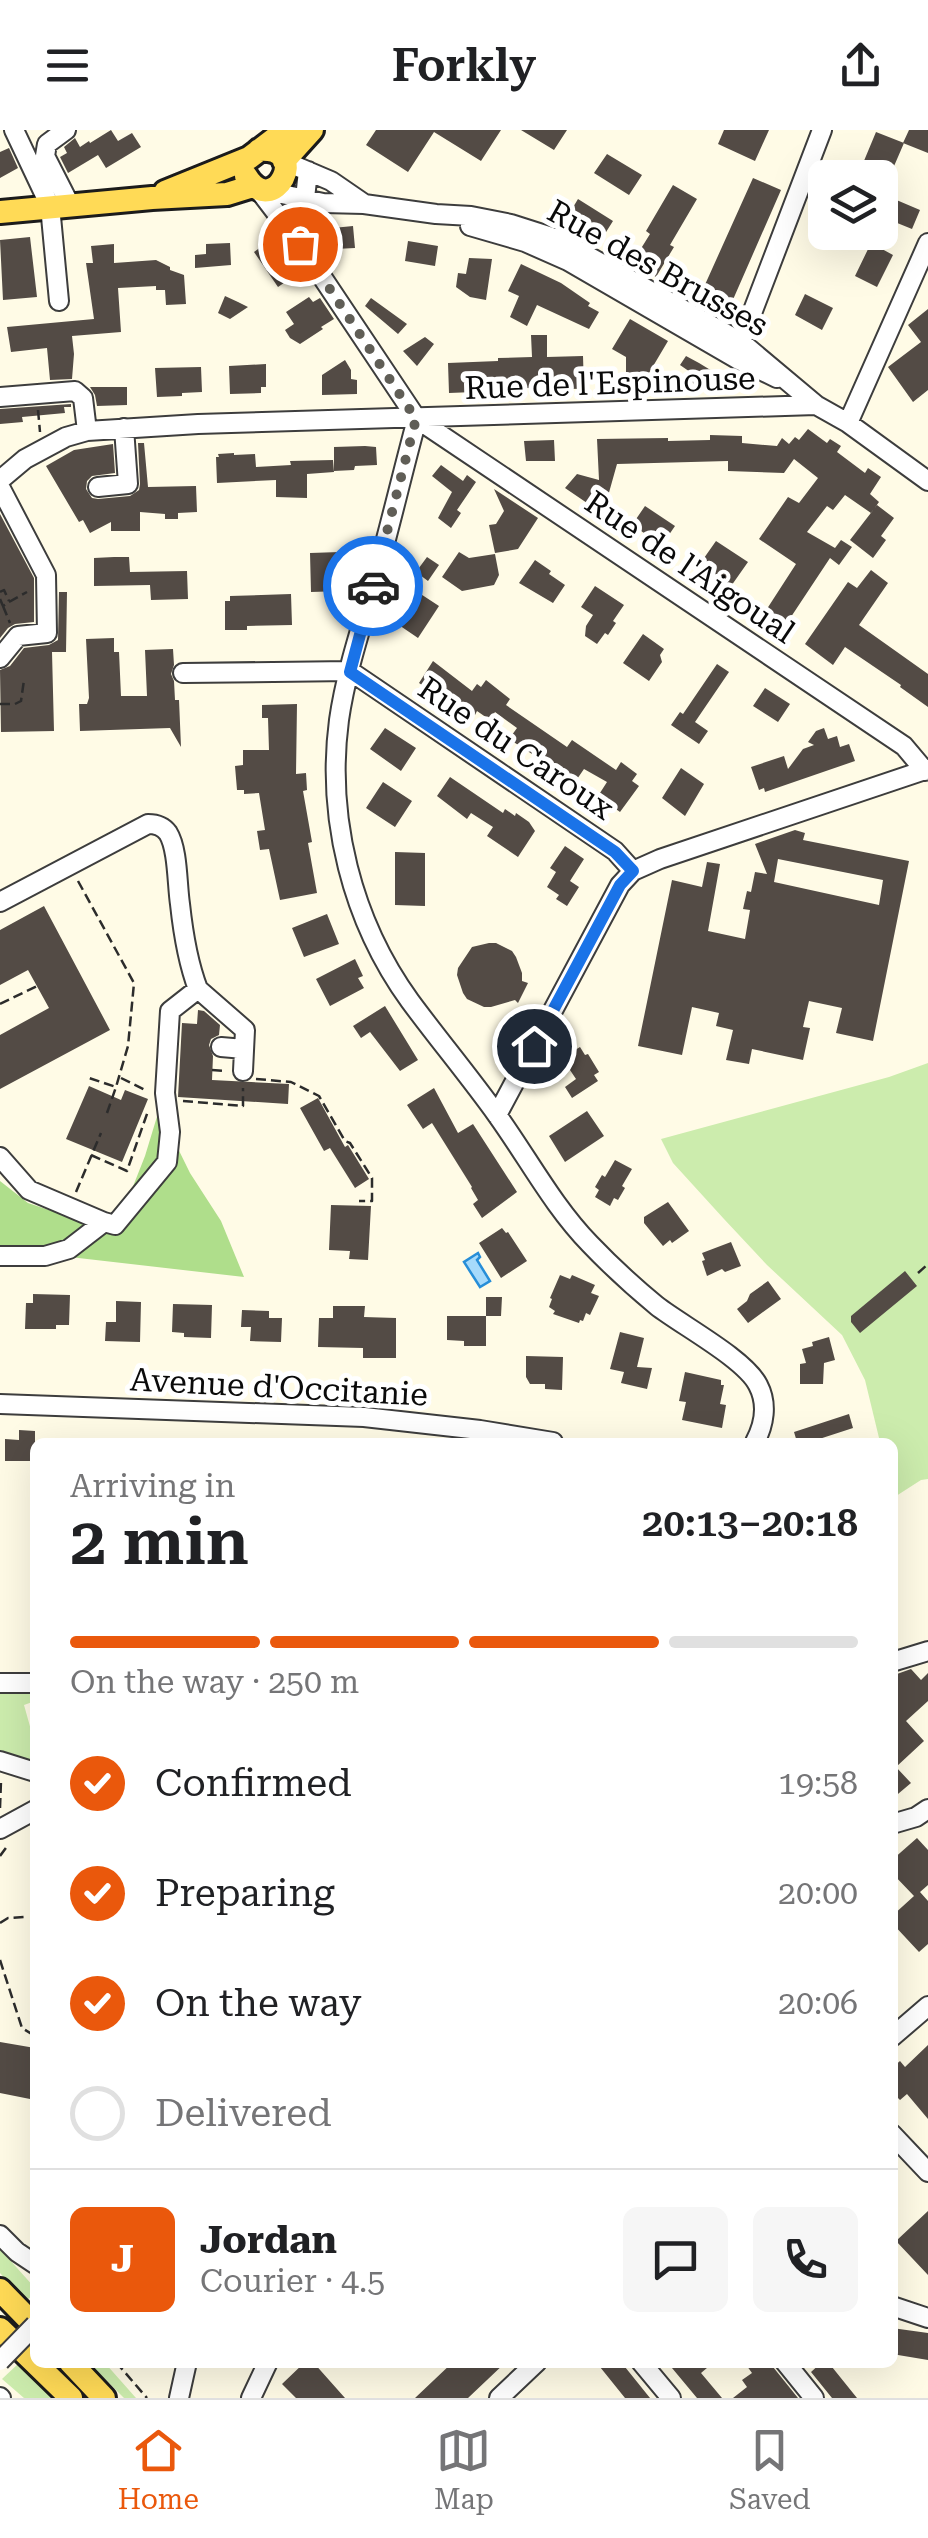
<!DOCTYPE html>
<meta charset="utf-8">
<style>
:root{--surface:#fff;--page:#f6f6f6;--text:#202124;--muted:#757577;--line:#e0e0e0;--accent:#ea580c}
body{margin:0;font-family:"Roboto Serif",serif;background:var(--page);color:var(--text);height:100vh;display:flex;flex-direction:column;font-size:38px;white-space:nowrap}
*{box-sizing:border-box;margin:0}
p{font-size:32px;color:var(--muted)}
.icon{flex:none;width:55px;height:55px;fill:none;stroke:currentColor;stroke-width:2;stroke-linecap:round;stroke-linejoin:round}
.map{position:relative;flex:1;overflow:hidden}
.details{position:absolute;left:30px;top:1308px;width:868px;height:930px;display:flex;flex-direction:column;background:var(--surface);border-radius:15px;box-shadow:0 10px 40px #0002}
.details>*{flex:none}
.fabs{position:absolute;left:808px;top:30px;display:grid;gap:20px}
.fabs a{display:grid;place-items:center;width:90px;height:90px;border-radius:15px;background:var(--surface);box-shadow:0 10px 40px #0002;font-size:50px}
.pin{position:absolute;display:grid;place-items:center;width:85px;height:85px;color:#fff;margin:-42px;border:5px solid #fff;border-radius:50%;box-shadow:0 2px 10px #0007}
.courier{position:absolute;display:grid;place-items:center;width:100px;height:100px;margin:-50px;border:8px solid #1a73e8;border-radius:50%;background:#fff;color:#222;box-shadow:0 2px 12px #0007}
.headline em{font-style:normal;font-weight:600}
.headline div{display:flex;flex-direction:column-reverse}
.headline{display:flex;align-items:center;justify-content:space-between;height:170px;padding:0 40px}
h1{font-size:65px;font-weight:600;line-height:75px}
.bar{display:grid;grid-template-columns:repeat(4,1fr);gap:15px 10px;align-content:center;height:120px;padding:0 40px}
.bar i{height:12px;border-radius:8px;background:var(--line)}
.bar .current{background:var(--accent)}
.bar p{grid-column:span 4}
.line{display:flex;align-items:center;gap:25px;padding:0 40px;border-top:2px solid var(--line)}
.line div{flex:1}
.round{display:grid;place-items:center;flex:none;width:105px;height:105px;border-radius:15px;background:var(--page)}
ol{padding:0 40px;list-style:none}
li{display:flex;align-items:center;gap:30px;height:110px}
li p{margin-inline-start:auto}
li .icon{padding:10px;border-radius:50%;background:var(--accent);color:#fff;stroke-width:4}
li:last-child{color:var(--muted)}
li i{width:55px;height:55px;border:5px solid var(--line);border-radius:50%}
header{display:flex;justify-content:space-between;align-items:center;height:130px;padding:0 40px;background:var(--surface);font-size:45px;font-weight:600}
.dock{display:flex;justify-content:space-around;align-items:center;height:140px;border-top:2px solid var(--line);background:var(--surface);font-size:28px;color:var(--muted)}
.dock a{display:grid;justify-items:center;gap:5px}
.dock .current{color:var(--accent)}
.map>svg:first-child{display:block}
</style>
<header><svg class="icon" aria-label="menu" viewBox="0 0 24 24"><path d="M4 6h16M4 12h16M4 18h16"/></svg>Forkly<svg class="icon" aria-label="share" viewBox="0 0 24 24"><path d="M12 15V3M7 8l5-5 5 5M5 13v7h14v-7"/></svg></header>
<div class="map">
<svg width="928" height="2268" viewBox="0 0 928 2268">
<rect width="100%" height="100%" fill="#fffbe6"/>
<path fill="#ccecad" d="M928 933V1349L921 1350 893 1368 892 1312H880L865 1250 842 1205 767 1135 724 1089 673 1033 661 1009 889 947Z
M35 1558V1571L24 1575 31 1600H35V1638L0 1626V1559Z
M0 2119 35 2158V2163L25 2172 0 2143Z
M19 2233 55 2268H24L2 2249Z
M89 2233H105L136 2268H124Z"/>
<path fill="#afde8b" d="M159 980 190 1043 221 1091 244 1147 0 1119V1051L28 1073 115 1102 145 1026Z"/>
<path fill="#a6dafb" stroke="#278ed8" stroke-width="2.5" d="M478 1123 480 1127 477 1130 490 1151 480 1157 464 1132Z"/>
<path fill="#534b45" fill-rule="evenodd" d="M111 0 118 11 132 3 141 17 106 38 98 25 68 43 60 27 67 23 64 17 75 8 80 17 89 11 90 13Z
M376 0H501L481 31 434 2 408 42 366 15Z
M521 0H567L554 20Z
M724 0H769L755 31 718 14Z
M909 0H928V23L903 13Z
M876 2 904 13 888 50 861 38Z
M9 18 18 38 0 48V22Z
M607 24 642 45 629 65 594 43Z
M753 48 781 60 728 181 699 168Z
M673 55 697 69 670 115 674 117 656 147 632 133 650 104 646 101Z
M880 63 920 80 912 99 880 86Z
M578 69 613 91 601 110 566 89Z
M315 90 333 93V98L353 96 355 118 335 119 326 125 313 107Z
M30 107 37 167 3 170 0 110Z
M273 108 297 144 278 157 254 122Z
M408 111 438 116 435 136 405 131Z
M230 113 231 135 195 138V125L206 124V114Z
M871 113 893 125 877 157 855 146Z
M114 114V133L156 130 170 137V140L184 145 186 174 166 175 165 160H156V156L118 158 121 202 72 206 74 224 72 249 50 250 47 218 11 222 7 197 94 189 86 133H93L91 116Z
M469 128 492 129 486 170 470 167 456 157 458 143 466 144Z
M521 134 561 153 590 173 588 176 599 182 589 199 537 175 527 196 510 187 519 166 508 161Z
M805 164 833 178 822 200 795 185Z
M225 166 238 172 248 177 230 189 218 183Z
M309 167 313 172 320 168 334 189 321 197 323 199 300 214 290 208 285 200 294 194 286 182Z
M371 168 407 194 398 204 365 176Z
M928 179V260L913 272 888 237 921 212 908 195Z
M630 189 668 211 649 243 685 252V256L626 258V227L612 219Z
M531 205H547V227L583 226 584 259 524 258V261H510V258H474V262L449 263 448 233 498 231V228L532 227Z
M425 207 434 214 417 236 403 221Z
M686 226 699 233 740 258 712 256 708 253 699 259 690 250 693 244 680 235Z
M345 230 351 240V249L357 250V264L322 265V245Z
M266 234V257H261V263L230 264 229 236Z
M201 237 202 262 182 263V266L157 267 155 238Z
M90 257H127V275L97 276 95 265Z
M71 274V277H64L65 283 22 287 23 292 0 294V279Z
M808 299 827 313 830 309 841 316 837 322 865 343 868 338 881 347 870 364 879 372 871 383 845 365 833 380 827 376 807 402 835 418 841 410 852 417 839 435 830 428 781 502 761 488 796 434 759 409 788 367 799 373 818 348 794 329 784 343 728 341V331L617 334 603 384H600V371L595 374 587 373 565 358 577 344 599 350 597 309 668 308V311L710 310V305L742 306V313L777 316 782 308 789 314 795 307 799 310Z
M554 310 555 331H526L524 311Z
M138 313H144L148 357 196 356 197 382 178 383V389H165V384L140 382V401H111V392L90 403 83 390 79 392 46 336 74 320 113 314 115 343 92 346 87 351 86 359 92 368 98 369 130 366 139 360 140 354Z
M365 316 376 317 377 335 355 336 354 340 334 341V317Z
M234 323V325L255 324 256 337 291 335 290 331 333 330 334 342 307 344V368L276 367V350L217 353 216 327H219L218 324Z
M441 335 463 351 467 345 476 352 457 380 461 383 451 398 438 388 452 362 432 346Z
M494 359 538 388 518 419 495 423 489 395 496 394 504 381Z
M877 375 894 388 881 406 886 410 873 428 850 410Z
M645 376 675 396 662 415 632 395Z
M0 384 34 448V492L15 494 8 498 0 508Z
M716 411 748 432 729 459 697 438Z
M340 422 342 461 311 462 310 423Z
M459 422 469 428 495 424 499 445 494 455 462 461 442 447Z
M114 427H129L130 442 187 441 188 469 151 470 150 455 94 456V428Z
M427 427 439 435 428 451 416 442Z
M535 430 551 441 549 444 565 455 553 473 519 453Z
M871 440 888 453 859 495 928 544V577L900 557 901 555 845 517 833 535 805 514 848 452 857 458Z
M595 456 624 475 613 491 616 493 608 505 605 503 597 514 585 506 586 496 593 485 581 477Z
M413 459 439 476 418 508 393 491Z
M59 462H67L66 522H52L54 601 1 602 0 540 10 536 24 518 49 515 58 510Z
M291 464 292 495 247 496V500H225V471H230V466Z
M643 504 664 519 660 525 662 532 649 551 623 533Z
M114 508V522H119L121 566H147L145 520 173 519 174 535 171 544 174 551 175 570H179L181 617 170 598 80 601 79 574H87L89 568 86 509Z
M433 531 472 561 477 554 481 557 486 550 510 569 506 575 567 617 572 610 616 640 621 632 637 644 632 651 639 656 620 682 598 666 607 652 584 639 575 652 509 609 517 598 495 582 490 590 477 581 475 585 435 559 433 562 419 553Z
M717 534 729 542 695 592 708 601 699 614 671 595 680 582 683 584Z
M765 558 790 574 778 592 753 576Z
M297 574 296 644 306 643 307 660 303 661 312 712 308 713 317 763 280 770 269 719 260 720 257 701 265 700 259 663 244 664V660H237L235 636 243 635V620H269L268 588H262V575Z
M385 598 416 618 401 641 370 619Z
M824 598 828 609 837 606 840 617 849 614 855 631 765 662 764 658 759 660 751 637 784 626 788 639 803 619 814 615 808 612 816 601Z
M681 638 704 654 685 686 662 668Z
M450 647 503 683 505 679 515 686 516 683 529 692 535 701 518 727 487 706 493 697 471 683 467 689 437 666Z
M383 652 412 671 395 697 366 678Z
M795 700 805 703 803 710 909 731 873 911 836 903 842 878 809 871 803 897 810 898 803 930 752 919 749 934 726 930 733 900 716 896 719 883 692 877 682 925 638 916 672 750 702 757 707 732 720 734 708 801 745 809 750 780 743 779 747 761 751 762 755 742 767 744 755 714ZM778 729 883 750 879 775 774 752Z
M565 716 584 729 570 751 579 757 567 776 556 769 559 765 547 757 556 742 550 738Z
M395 722 425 723V776L395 775Z
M44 776 110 900 0 959V905L49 878 28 840 0 855V800Z
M327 784 339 814 304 827 292 798Z
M489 813H496L512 821 516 827 522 843V851L528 853 518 873 515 870 491 877H484L467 869 463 863 457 845 458 838 472 817Z
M355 829 363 846 358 848 364 858 330 876 316 849Z
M385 876 418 930 400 941 370 902 361 908 353 896Z
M198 880 204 881 220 895 219 905 211 909 209 915 213 926 212 950 289 954 288 974 178 967 182 893 197 894Z
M580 917 585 925 588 924 599 942 594 945 598 951 572 968 565 957 576 949 562 928Z
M89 956 121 970 125 960 148 969 122 1032 66 1009Z
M434 958 458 1003 473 994 517 1062 482 1088 473 1074 478 1070 471 1058 472 1057 432 993 423 999 407 975Z
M318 968 345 1017 348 1015 369 1049 355 1058 330 1018 324 1021 300 978Z
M587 981 604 1006 565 1032 549 1006Z
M615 1030 632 1039 622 1056 625 1058 618 1070 614 1068 610 1076 595 1067 599 1060 595 1057 602 1045 605 1047Z
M668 1072 689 1101 672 1113 670 1110 663 1116 644 1093V1087Z
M331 1075 371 1076 368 1130 349 1129 350 1121 329 1120Z
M502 1098 506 1103 508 1102 527 1131 501 1148 479 1113Z
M731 1112 741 1136 725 1142 722 1139 707 1146 702 1131 705 1130 702 1123Z
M905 1141 917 1156 860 1203 851 1192V1186Z
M560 1145 570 1149 572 1145 595 1155 591 1163 599 1166 590 1185 586 1183 583 1191 580 1190 579 1193 553 1184 555 1181 549 1177 552 1169 550 1168Z
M768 1151 781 1169 748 1193 737 1179 747 1171 750 1164Z
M33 1164 70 1165 69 1195H56V1199H25L26 1173H33Z
M486 1167H502L501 1186H486Z
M116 1171 141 1172 140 1212 105 1211 106 1192H116Z
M173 1174 212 1175 211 1208 184 1207V1203L172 1202Z
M333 1176H365L364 1187 396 1188V1228H363V1218L318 1217 319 1188H333Z
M242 1180 269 1181V1188H282L281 1212 250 1211 251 1197H241Z
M447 1186H486V1216H464V1211L447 1210Z
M620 1202 644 1208 637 1237 652 1238 647 1259 621 1253 624 1242 610 1239Z
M829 1207 835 1230 824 1233 823 1254H800V1234L806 1233 802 1219 813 1216 812 1212Z
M526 1226 563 1227 562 1260 545 1259V1254H530L526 1247Z
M685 1242 721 1250V1255H724L720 1274 726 1275 722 1298 682 1290 686 1272 679 1271Z
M849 1284 853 1298 810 1312H797L794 1302Z
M19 1300 35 1301V1331H5V1309L19 1310Z
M911 1539 921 1550 928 1543V1571L906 1591 924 1611 896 1637 911 1653 892 1669V1548L897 1544Z
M917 1708 928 1720V1755L920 1762 928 1771V1814L919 1822 892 1793V1786L914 1766 892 1743V1730Z
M0 1912 35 1918V1970L0 1963Z
M928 1915V1989L907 1964 900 1970 892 1962V1938L900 1931 905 1937Z
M928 2081V2145L896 2111Z
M892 2198 928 2203V2230L892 2224Z
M305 2232H313L345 2268H296L282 2254Z
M453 2232H506L468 2268H415Z
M596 2232H621L650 2268H625Z
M667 2232H714L701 2243 722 2268H697Z
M744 2232H769L798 2268H733L747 2257 742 2250 752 2243Z
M822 2232H828L857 2268H832L811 2242Z"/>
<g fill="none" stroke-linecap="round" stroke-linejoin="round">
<g stroke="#3d3d3d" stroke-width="22">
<path id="minor" d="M14 0 50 76 59 171
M66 0 47 14 45 26 70 75
M284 31 331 51 363 73
M258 59 300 114 417 289 904 616 925 641
M264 60 323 73 364 74 436 84 471 86 511 94 558 109 741 212 816 275 848 293 928 351
M470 96 525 112 568 131 737 229 777 248
M300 114 308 41
M741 212 822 0
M0 267 75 261 83 268 87 301
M417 289C403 341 391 392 377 443 363 492 346 541 339 590 326 688 352 791 410 871 438 909 469 946 497 985 528 1028 553 1076 590 1114 611 1136 634 1157 657 1176 683 1196 745 1229 758 1255 768 1274 764 1295 755 1312
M848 293 928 113
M0 350 25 329 66 307 87 301 198 294 816 275
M0 357 46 445 47 503 18 506 0 528
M98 357 128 354 124 298
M183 543 350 541 615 721 633 741
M0 772 148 694C156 694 163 696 168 703 178 719 177 754 180 774 183 802 188 833 198 859L170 881 165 963 170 1002 167 1032 115 1095 104 1092
M198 859 245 900 243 941
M221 917 244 919
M497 985 620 755 633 741 660 729 928 639
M0 1027 29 1060 104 1092 69 1119 45 1126H0
M0 1274 364 1287 480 1300 553 1312
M892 1532 928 1521
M0 1553H35
M0 1631 35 1642
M892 1694 916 1687 928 1679
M0 1699 35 1680
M892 1907 928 1876
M892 2004 928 2042
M0 2105 17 2122 35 2134
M892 2176 928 2188
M641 2232 671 2268
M785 2232 814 2268
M0 2267 1 2268
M179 2268 187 2232
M251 2268 268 2232
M499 2268 537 2232"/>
</g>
<g stroke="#1b1b1b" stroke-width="28">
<path id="major" d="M284 31 312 0
M246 46C273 91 313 16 259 20
M165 62 249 28 286 0
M0 82 152 68 227 64 253 56
M0 2160 35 2196
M0 2199 71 2268
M70 2232 104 2268"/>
</g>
<path stroke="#2c2c2c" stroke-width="2.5" stroke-dasharray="10 5" stroke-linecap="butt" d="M38 280 40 302
M0 462 4 460 9 471
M0 469 3 476 8 473
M9 472 27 462
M3 476 10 493
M0 574H15L21 571 24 550
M78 751 134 853 128 916 116 957 86 947
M0 874 37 856
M212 940 226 941
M121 948 145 960
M256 949 291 952 319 966 345 1011 350 1013 372 1048V1071H359
M183 971 243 976V958
M107 983 116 957
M91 1025 127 1041 148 981
M76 1062 101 1003
M918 1143 928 1134
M0 1678 1 1651
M0 1726 8 1715
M0 1793 8 1788 25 1787
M0 1830 22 1898 35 1906
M116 2232 147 2268"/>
<use href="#minor" stroke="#fff" stroke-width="18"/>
<use href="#major" stroke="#ffda56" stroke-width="22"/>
<g stroke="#3d3d3d" stroke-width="22" stroke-linecap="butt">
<path id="minor-bridge" d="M0 2231 35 2195"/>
</g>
<use href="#minor-bridge" stroke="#fff" stroke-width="18"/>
</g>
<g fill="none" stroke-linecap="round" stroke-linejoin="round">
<path stroke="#605e57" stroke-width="10" stroke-dasharray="0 18" d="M300 114 416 289 373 456"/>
<path stroke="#1a73e8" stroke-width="12" d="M373 456 350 542 615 722 633 741 620 755 534 916"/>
</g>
<g text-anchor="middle" stroke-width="10" stroke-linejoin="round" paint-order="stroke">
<g font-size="32" fill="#0a0a0a" stroke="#fff">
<text transform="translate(658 138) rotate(29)" y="11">Rue des Brusses</text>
<text transform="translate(610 253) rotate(-2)" y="11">Rue de l'Espinouse</text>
<text transform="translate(690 437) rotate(34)" y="11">Rue de l'Aigoual</text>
<text transform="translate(516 618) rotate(34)" y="11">Rue du Caroux</text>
<text transform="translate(279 1257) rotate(3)" y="11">Avenue d'Occitanie</text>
</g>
</g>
</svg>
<div class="fabs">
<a><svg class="icon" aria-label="layers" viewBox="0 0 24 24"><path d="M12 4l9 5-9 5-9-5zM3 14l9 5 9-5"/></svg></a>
</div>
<div class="pin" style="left:300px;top:114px;background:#ea580c"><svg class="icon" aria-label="bag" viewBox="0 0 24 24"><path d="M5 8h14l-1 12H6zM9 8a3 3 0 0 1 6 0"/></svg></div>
<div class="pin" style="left:534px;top:916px;background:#1f2937"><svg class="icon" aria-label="home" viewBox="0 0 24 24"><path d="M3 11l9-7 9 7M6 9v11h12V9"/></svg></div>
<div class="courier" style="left:373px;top:456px"><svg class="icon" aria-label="car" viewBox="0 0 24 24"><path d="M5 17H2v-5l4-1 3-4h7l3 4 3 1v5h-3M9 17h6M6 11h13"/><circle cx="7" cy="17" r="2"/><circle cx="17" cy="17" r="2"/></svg></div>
<section class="details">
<div class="headline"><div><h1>2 min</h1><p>Arriving in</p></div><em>20:13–20:18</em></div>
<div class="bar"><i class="current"></i><i class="current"></i><i class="current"></i><i></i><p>On the way · 250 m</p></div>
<ol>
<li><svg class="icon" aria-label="check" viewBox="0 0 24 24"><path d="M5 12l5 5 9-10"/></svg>Confirmed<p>19:58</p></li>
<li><svg class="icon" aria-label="check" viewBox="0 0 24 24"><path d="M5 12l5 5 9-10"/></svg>Preparing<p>20:00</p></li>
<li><svg class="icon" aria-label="check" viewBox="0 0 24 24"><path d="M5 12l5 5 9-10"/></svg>On the way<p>20:06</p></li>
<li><i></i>Delivered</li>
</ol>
<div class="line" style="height:180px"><b class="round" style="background:var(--accent);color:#fff">J</b><div><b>Jordan</b><p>Courier · 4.5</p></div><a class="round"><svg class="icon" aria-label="chat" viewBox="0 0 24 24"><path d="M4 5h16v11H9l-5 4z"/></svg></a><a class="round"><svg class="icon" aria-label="phone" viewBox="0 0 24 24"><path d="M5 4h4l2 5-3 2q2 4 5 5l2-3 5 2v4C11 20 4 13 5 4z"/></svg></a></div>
</section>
</div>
<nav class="dock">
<a class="current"><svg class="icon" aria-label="home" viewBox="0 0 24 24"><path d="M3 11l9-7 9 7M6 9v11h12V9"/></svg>Home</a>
<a><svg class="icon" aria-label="map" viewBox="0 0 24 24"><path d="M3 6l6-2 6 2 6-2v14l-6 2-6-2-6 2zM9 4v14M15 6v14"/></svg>Map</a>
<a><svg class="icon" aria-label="saved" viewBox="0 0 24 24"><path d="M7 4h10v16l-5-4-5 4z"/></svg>Saved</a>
</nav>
